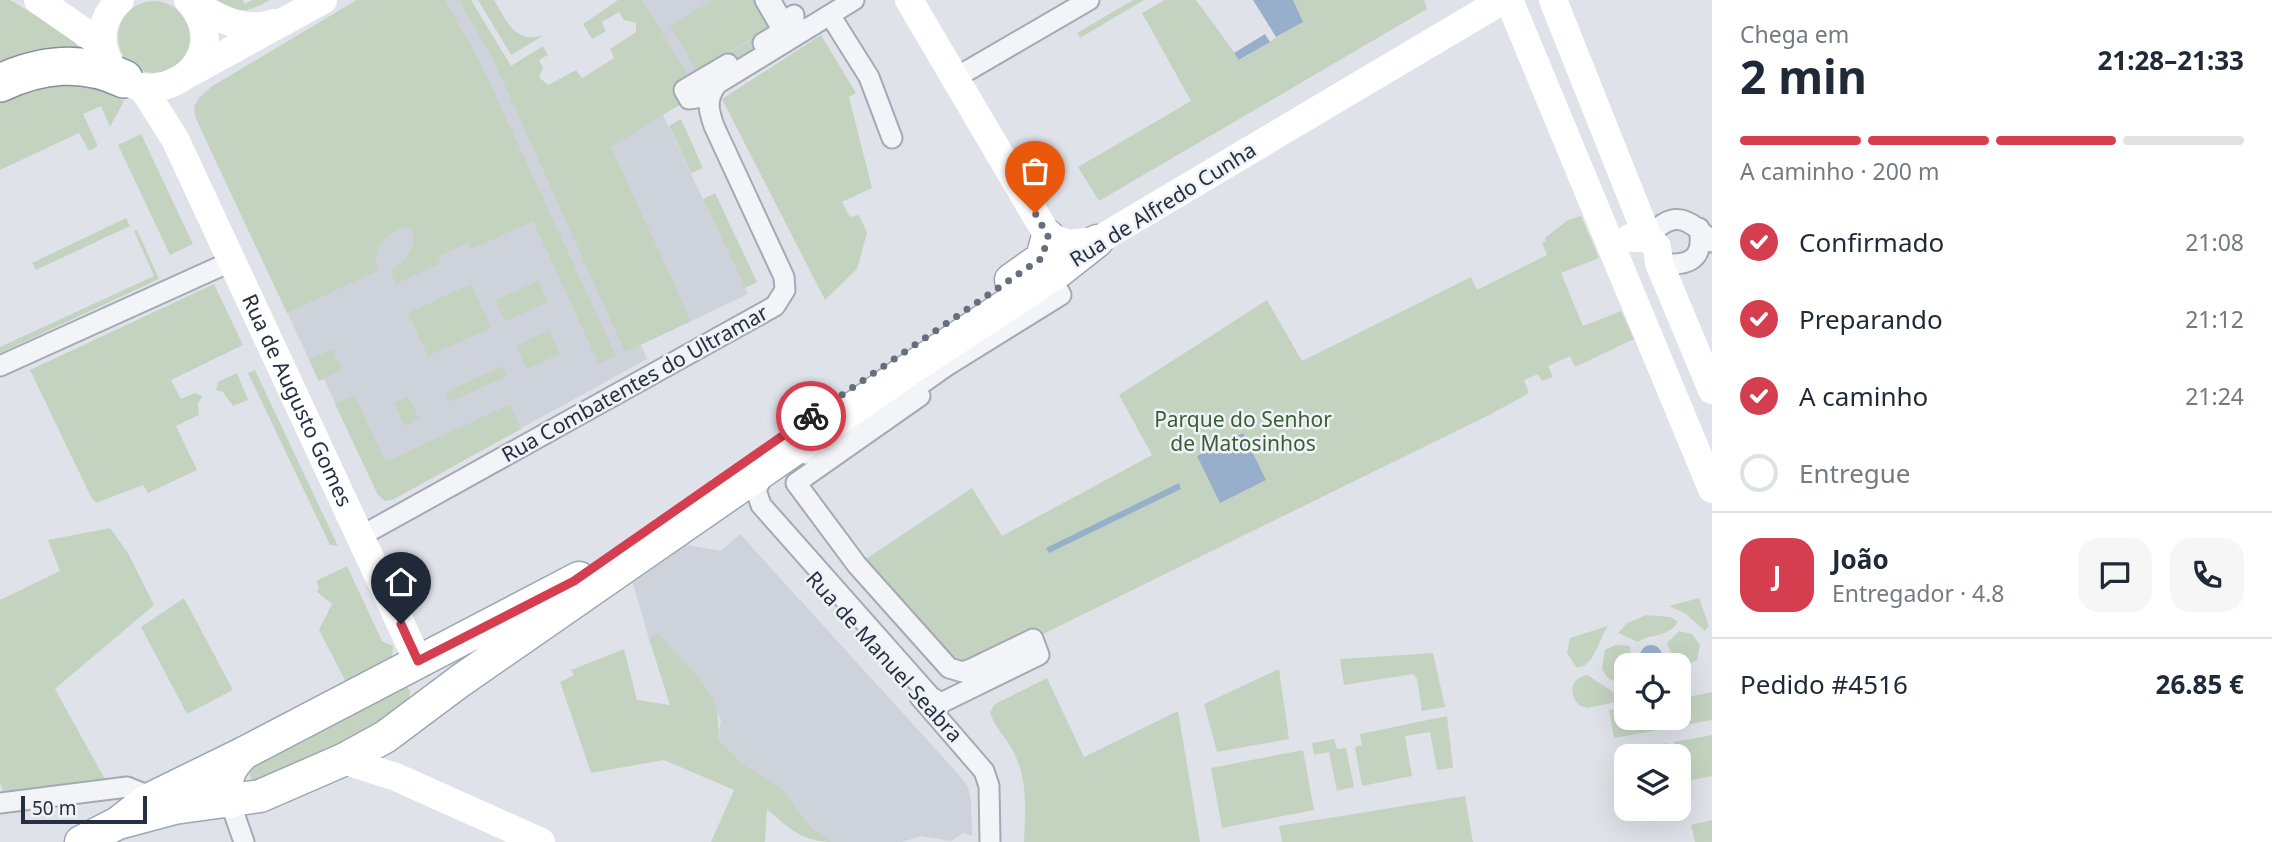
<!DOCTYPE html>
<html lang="pt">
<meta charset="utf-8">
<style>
:root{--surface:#fff;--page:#f6f6f7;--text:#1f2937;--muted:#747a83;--line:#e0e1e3;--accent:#d53e4f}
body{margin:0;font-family:"Noto Sans",sans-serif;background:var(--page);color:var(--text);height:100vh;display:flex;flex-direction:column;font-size:26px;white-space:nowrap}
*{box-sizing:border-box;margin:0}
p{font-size:23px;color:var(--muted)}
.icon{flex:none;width:38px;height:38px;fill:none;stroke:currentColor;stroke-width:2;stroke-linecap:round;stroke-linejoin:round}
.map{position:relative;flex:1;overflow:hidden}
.side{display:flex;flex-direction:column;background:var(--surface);width:560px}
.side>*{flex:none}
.fabs{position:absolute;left:1614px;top:653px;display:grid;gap:14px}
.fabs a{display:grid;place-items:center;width:77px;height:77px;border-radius:14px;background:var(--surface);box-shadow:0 7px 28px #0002;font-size:35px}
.scale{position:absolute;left:21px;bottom:18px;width:126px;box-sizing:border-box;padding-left:7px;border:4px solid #273041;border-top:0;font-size:19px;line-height:24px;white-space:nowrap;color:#273041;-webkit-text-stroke:5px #eff2f7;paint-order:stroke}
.pin{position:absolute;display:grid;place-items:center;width:60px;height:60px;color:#fff;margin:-72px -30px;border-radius:50% 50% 50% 0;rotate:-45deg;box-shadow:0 0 7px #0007}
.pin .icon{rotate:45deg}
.courier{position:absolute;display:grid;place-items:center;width:70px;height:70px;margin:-35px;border:5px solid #d53e4f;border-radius:50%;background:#fff;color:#222;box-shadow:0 2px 9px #0007}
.overview em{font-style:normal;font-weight:700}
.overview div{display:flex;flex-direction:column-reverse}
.overview{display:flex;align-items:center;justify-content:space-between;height:119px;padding:0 28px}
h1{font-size:46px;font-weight:700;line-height:52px}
.bar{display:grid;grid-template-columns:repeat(4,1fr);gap:10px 7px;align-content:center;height:84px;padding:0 28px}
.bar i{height:9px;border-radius:5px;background:var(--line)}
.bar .active{background:var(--accent)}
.bar p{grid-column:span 4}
.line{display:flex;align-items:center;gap:18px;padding:0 28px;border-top:2px solid var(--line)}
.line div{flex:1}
.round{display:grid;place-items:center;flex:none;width:74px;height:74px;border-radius:21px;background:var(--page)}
ol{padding:0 28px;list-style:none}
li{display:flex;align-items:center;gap:21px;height:77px}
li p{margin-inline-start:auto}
li .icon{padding:7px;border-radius:50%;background:var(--accent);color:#fff;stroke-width:4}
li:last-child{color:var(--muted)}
li i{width:38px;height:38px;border:4px solid var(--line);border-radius:50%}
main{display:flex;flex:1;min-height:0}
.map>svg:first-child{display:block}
</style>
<main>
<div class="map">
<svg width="1712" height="842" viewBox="0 0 1712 842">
<rect width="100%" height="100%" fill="#dfe3e9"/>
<path fill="#cdd2db" d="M357 0H465L568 172 663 115 748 294 641 345 647 359 389 501 378 495 324 379 319 381 194 112 198 98 211 87Z
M636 0H765L783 31 688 87Z
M740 534 961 777 968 787 971 802 972 836 963 833 951 841 921 836 902 842H832L812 828 782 789 741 763 718 739 721 719 658 635 649 639 633 583 687 545 721 551Z"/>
<path fill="#c4d3c0" d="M0 0H10L69 35 80 49 0 69Z
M215 0H242L245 4 252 0H270C248 12 237 16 215 0Z
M357 0H445L481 64 616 356 599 364 533 221 471 249 468 243 438 256 441 263 396 284 390 271C404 262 422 245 409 228 390 229 378 243 375 261L379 270 287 313 196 119 194 106 211 87Z
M459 0H471L511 66 543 46 548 55 539 60 543 68 539 77 548 85 576 70 582 78 614 58 610 49 636 32V23L624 20 619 12 602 22 606 31 592 39 583 24 618 0H642L689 77 779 24 783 31 684 90 689 99 611 147 691 321 625 352 494 61Z
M478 0H494C507 21 515 45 544 35L511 55Z
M713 0H755L771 26 697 71 670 26Z
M1133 0H1144L1080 38 1077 33Z
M1165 0H1196L1240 60 1302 22 1293 0H1424L1427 9 1099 201 1078 167 1191 101 1142 13Z
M118 37a36 36 0 1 1 72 0a36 36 0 1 1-72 0Z
M821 35 856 93 849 97 872 188 842 202 850 217 859 215 867 233 857 269 825 300 722 99Z
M50 82 101 87 124 101 110 127 101 106 83 114 98 146 89 151 79 133 0 170V101L16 92Z
M681 119 703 168 691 173 669 126Z
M141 134 193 244 170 255 118 145Z
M715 193 757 282 745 288 703 199Z
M1581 216 1599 258 1561 273 1583 326 1621 311 1634 339 1575 367 1570 356 1548 366 1553 377 1542 381 1538 374 1524 380 1529 393 1491 414 1033 639 963 672 857 565 972 488 1002 536 1152 455 1119 395 1267 300 1302 361 1471 277 1477 290 1547 255 1542 243 1546 241 1545 238 1568 220Z
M126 218 130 226 36 270 32 263Z
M137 230 159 279 0 353V347L154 276 134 231Z
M538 281 548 302 505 321 495 301Z
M214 284 243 345 171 380 181 399 195 393 202 396 198 404 199 415 176 426 197 470 148 493 143 485 96 503 91 497 30 370Z
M471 284 491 328 428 356 408 313Z
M549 330 560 354 527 369 516 346Z
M332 349 342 370 319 381 309 360Z
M503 366 507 376 450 402 446 392Z
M255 370 338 546 330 545 248 373Z
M237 373 248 400 233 406 223 392 216 390 218 382Z
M354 395 386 462 510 404 521 429 394 499 385 501 378 495 335 404Z
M408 396 419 418 405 426 394 403Z
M110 528 128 553 154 605 55 689 106 781 7 801 0 783V600L60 571 48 540Z
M347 566 382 641 393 646 392 658 348 686 319 630 332 604 317 592 319 587 316 581Z
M184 598 233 690 187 714 141 627Z
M1699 598 1709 626 1705 631 1686 614 1669 606Z
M1647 615 1671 617 1678 622C1668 638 1651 633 1638 642L1618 633 1627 623Z
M1608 626C1598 640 1594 669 1576 667L1567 653 1570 638Z
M1679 631 1692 634 1700 645 1697 660 1685 667 1675 664 1667 643Z
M658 634C688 668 724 691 718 739L741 763 782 789 812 828 832 842C803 842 788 828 767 809L765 842H711L734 790 664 760 591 773 560 682 574 675 571 670 624 649 637 700 670 705 649 639Z
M1615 645 1630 646 1632 665H1626V681C1615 685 1606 679 1602 668L1605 650Z
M1433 653 1445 707 1422 711 1417 679 1413 674 1344 685 1340 659Z
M1279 669 1289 739 1217 752 1204 704Z
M1587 675 1626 700 1588 708 1580 706C1568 695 1570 678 1587 675Z
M1047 678 1084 757 1178 711 1200 842H1024C1025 813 1028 782 1015 755 1008 739 995 729 990 712L995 704Z
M405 686 410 690 409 702 345 745 253 783 248 771 253 764Z
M1712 692V720L1614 738 1609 710 1626 708V718H1678V699Z
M1447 716 1453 768 1437 770 1430 732 1405 736 1412 776 1362 786 1355 747 1362 745 1360 734Z
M1712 735V776L1682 782 1674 742Z
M1334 739 1337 749 1346 748 1354 787 1337 791 1329 752 1314 755 1312 743Z
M1667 743 1670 756H1626V761L1623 760 1622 752Z
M1303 750 1314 810 1222 828 1211 768Z
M1465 796 1473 842H1282L1279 826Z
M1712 820V842H1695L1691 825Z"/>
<path fill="#98afcb" d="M1253 0H1293L1303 22 1276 37Z
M1265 34 1270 42 1239 60 1234 53Z
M1243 433 1266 480 1220 503 1197 456Z
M1179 483 1181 489 1049 553 1046 548Z
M1640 656a11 11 0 1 1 22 0a11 11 0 1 1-22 0Z"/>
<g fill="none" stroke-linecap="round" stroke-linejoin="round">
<g stroke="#a4aab3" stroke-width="23">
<path id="street" d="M770 0 783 22 794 15V29L781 39
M830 15 869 77 892 138
M763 43 783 31 765 0
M955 78 1089 0
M710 82 702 97 689 99 684 90 728 64
M1648 238C1672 209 1688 217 1712 242
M1659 263C1688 267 1705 260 1699 228
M1053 280 1061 295 945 367 914 389 920 396 796 483 857 565 949 668 963 672 971 669 1033 639 1039 655 941 703 931 697 761 505 756 490 762 478 803 450 806 454 907 384 905 381 919 371 921 374 1027 303 1025 299Z
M0 366 232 261
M361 536 775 306 785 290 784 277 714 126C708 109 706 99 717 84L854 0
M920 697 984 771 989 786 990 842
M230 802 244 842
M0 803 127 787 142 793 146 801"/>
</g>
<g stroke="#9ea6b5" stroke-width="35">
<path id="primary" d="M1011 280 1042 258 1048 236
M230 802C224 779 227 770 244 753L579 578
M118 823 174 808 260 796 343 760 385 737 460 681 907 371 1059 271 1097 241
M81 842 118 823 146 801 242 754"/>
</g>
<g stroke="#868fa0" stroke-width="40">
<path id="highway" d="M0 83C41 64 82 59 124 79"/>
</g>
<use href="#street" stroke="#f2f4f7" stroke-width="19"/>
<g stroke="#fff" stroke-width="28">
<path d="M38 0 103 45"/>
<path d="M120 0C106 13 99 31 104 49 125 130 249 69 188 0"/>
<path d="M909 0 1048 236 1068 244 1097 241 1503 0"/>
<path d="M1509 0 1712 489"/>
<path d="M1553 0 1648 238"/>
<path d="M189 1C215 16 243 34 274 23"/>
<path d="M190 73 323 0"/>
<path id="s1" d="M142 87 175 139 418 661"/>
<path d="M1630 238H1648L1657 247 1659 263 1712 390"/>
<path d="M343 760 396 777 541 842"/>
</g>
<use href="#primary" stroke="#fff" stroke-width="32"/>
<use href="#highway" stroke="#fff" stroke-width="37"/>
</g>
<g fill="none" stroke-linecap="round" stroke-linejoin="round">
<path stroke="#676f7c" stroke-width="7" stroke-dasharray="0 12.6" d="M811 416 1042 258 1048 236 1035 213"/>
<path stroke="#d53e4f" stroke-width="9" d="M401 624 418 661 574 581 811 416"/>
</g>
<g text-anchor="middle" stroke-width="5" stroke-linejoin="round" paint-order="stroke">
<g font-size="21" fill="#273041" stroke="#eff2f7">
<text transform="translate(1163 205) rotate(-32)" y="7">Rua de Alfredo Cunha</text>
<text transform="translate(635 384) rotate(-29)" y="7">Rua Combatentes do Ultramar</text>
<text dy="7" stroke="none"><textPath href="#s1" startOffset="350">Rua de Augusto Gomes</textPath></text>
<text transform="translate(884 657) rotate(48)" y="7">Rua de Manuel Seabra</text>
</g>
<g font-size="21" fill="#3a5e34" stroke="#eff2f7">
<text x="1243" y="427">Parque do Senhor<tspan x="1243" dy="24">de Matosinhos</tspan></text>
</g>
</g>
</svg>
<div class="fabs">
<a><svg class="icon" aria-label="locate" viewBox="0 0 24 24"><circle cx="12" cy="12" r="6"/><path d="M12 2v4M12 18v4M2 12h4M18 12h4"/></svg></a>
<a><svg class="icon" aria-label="layers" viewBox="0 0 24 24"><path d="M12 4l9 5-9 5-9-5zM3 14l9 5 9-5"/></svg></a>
</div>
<div class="scale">50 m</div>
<div class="pin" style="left:1035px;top:213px;background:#ea580c"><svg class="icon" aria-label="bag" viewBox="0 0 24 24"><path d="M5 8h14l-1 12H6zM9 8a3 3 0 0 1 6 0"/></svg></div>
<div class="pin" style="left:401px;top:624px;background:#1f2937"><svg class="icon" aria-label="home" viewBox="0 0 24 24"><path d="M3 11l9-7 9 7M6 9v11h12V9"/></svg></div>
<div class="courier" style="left:811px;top:416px"><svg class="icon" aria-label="bike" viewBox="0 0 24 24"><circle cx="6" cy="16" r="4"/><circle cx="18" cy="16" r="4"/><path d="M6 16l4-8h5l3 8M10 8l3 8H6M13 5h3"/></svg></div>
</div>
<section class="side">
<div class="overview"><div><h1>2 min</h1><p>Chega em</p></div><em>21:28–21:33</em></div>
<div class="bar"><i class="active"></i><i class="active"></i><i class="active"></i><i></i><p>A caminho · 200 m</p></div>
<ol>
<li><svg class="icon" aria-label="check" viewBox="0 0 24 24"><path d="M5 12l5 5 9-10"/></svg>Confirmado<p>21:08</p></li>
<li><svg class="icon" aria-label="check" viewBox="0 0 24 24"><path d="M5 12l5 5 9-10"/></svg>Preparando<p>21:12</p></li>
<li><svg class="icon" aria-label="check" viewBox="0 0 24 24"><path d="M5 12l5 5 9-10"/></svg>A caminho<p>21:24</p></li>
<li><i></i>Entregue</li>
</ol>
<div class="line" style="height:126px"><b class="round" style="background:var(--accent);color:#fff">J</b><div><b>João</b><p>Entregador · 4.8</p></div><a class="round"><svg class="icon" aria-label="chat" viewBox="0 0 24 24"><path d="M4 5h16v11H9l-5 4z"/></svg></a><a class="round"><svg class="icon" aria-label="phone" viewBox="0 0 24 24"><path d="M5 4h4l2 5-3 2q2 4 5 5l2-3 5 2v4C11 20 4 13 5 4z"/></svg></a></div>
<div class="line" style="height:91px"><div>Pedido #4516</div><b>26.85 €</b></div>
</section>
</main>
